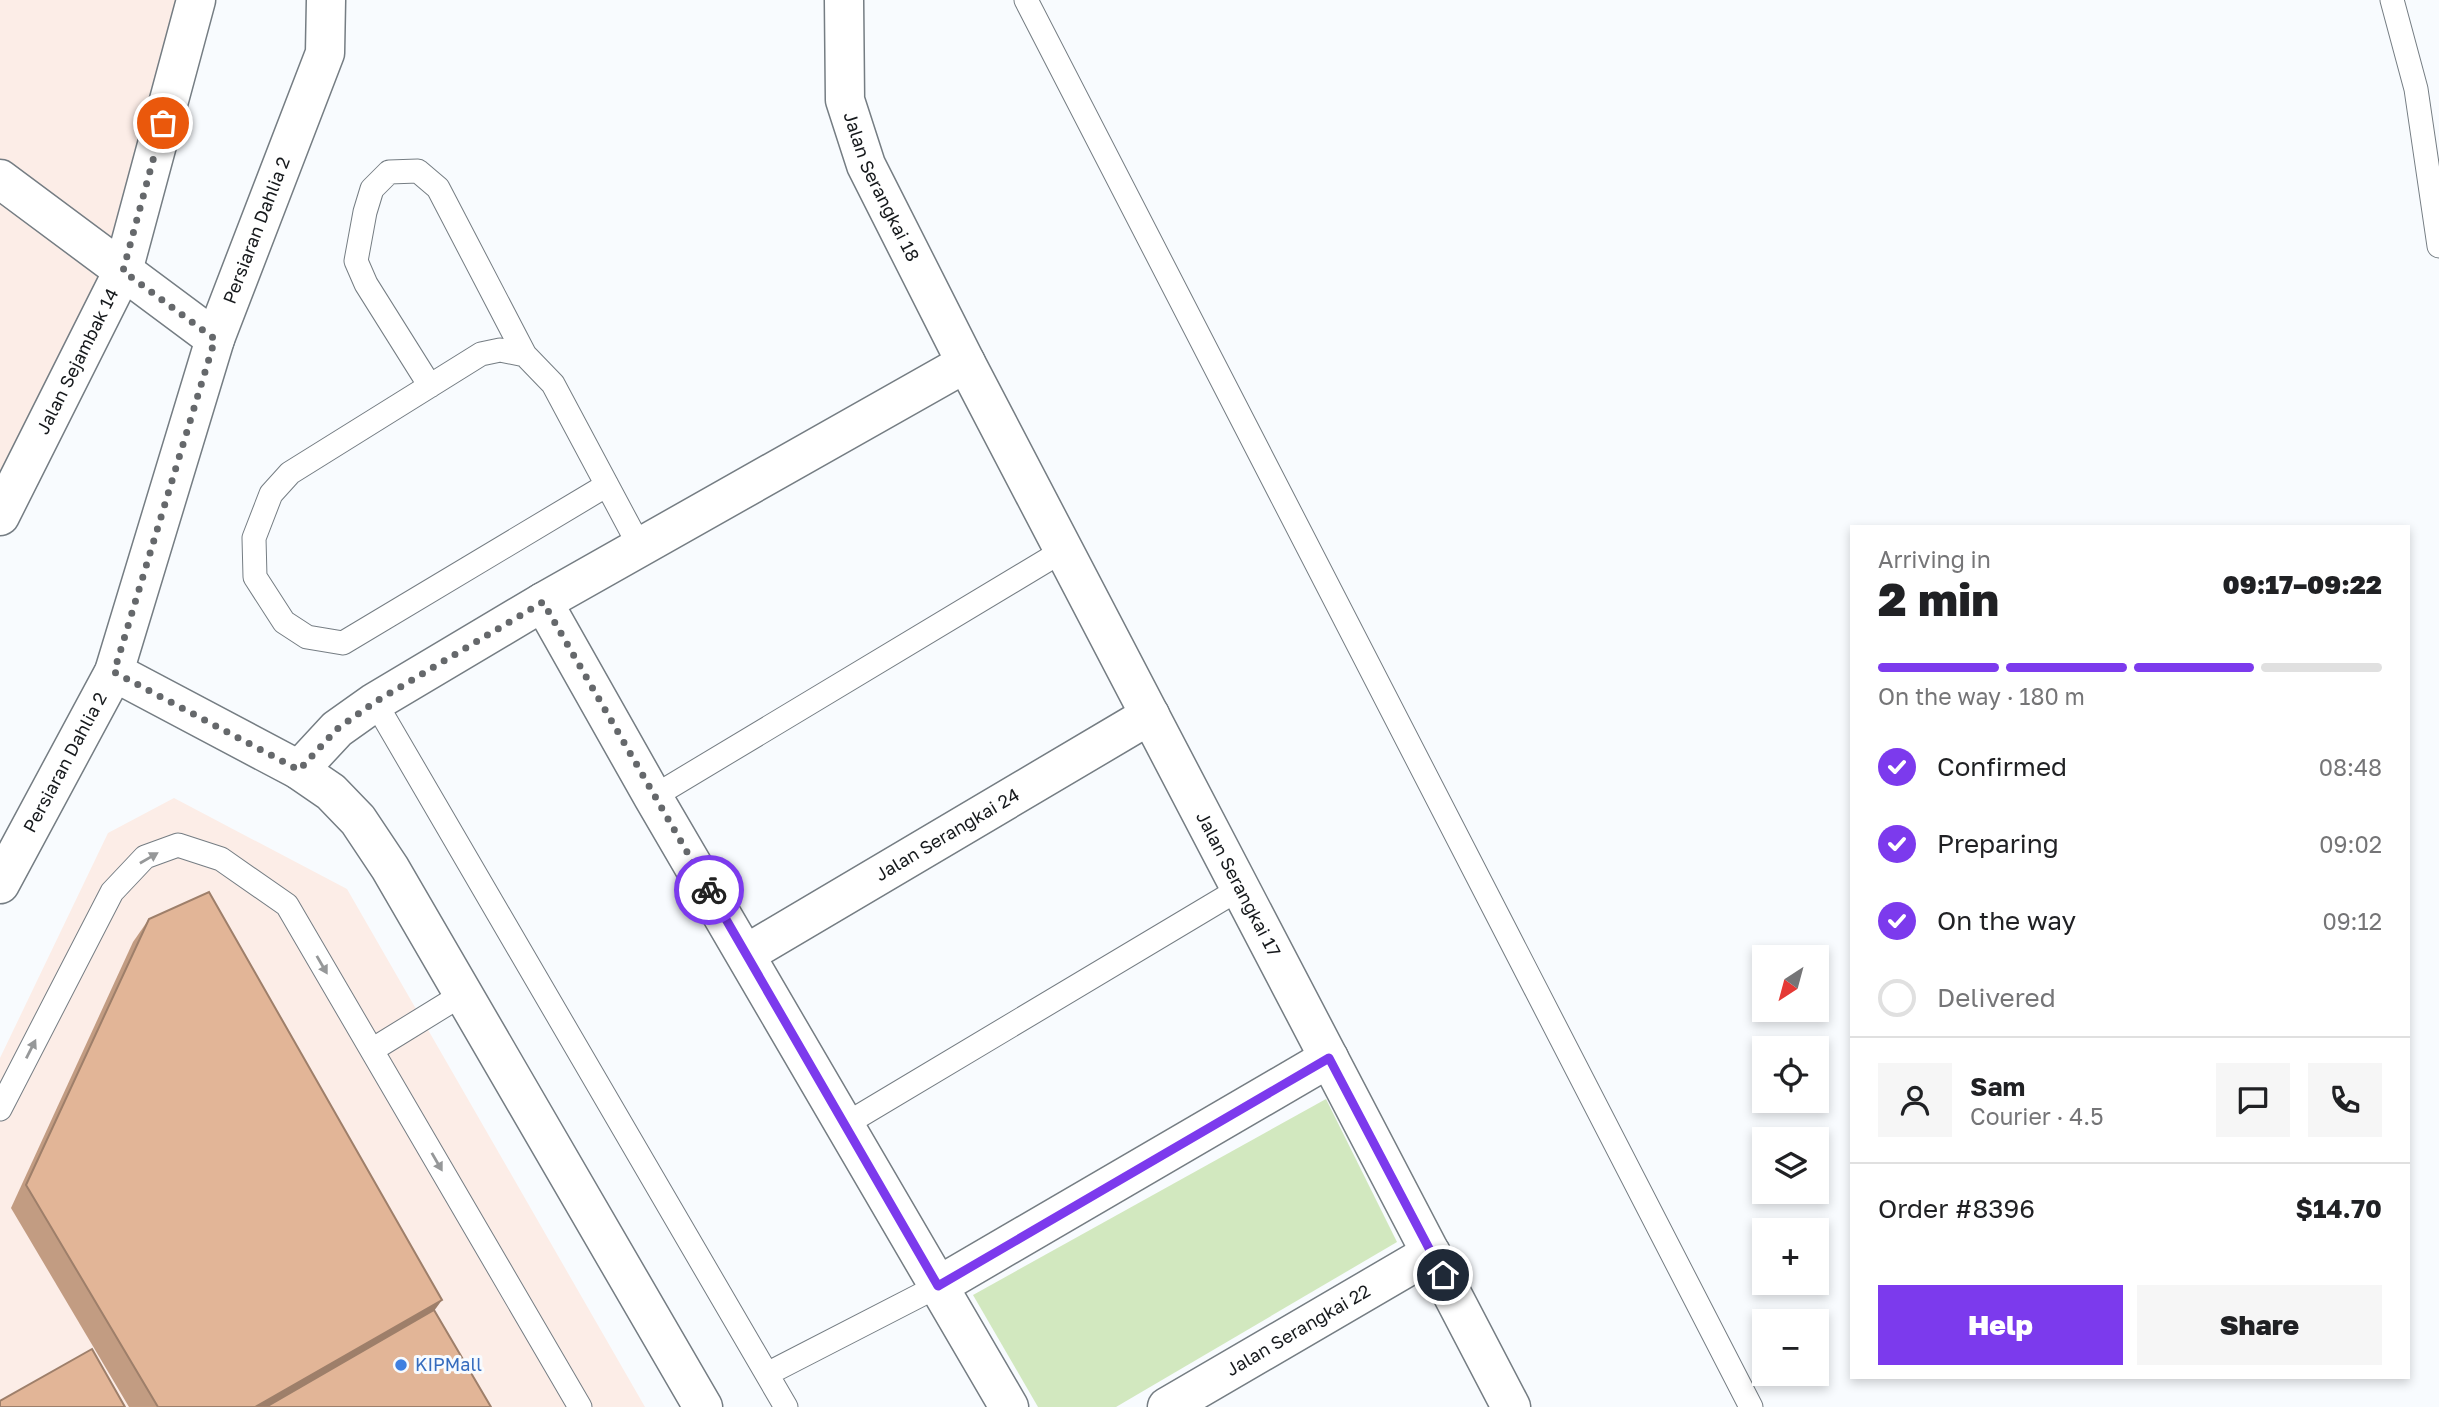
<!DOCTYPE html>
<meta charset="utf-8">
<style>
:root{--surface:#fff;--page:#f6f6f6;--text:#202124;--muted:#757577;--line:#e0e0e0;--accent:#7c3aed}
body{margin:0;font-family:"Golos Text",sans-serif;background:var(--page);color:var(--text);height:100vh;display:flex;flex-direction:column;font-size:26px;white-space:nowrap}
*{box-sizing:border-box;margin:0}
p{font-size:23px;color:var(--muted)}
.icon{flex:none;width:38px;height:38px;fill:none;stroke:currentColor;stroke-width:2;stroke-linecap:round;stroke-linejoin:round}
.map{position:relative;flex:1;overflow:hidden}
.sheet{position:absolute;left:1850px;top:525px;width:560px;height:854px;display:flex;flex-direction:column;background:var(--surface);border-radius:0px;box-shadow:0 4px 10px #0003}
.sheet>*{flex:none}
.needle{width:46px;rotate:216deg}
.fabs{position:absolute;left:1752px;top:945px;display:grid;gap:14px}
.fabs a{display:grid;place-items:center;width:77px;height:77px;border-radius:0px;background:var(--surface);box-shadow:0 4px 10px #0003;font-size:35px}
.pin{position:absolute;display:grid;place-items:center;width:60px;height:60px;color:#fff;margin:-30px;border:4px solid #fff;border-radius:50%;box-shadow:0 2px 7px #0007}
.courier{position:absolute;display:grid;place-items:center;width:70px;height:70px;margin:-35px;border:5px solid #7c3aed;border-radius:50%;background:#fff;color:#222;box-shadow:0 2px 9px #0007}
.headline em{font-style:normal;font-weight:800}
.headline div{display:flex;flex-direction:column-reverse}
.headline{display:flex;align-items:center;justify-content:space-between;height:119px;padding:0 28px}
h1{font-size:46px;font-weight:800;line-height:52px}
.bar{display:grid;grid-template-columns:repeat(4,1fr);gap:10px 7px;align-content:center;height:84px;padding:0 28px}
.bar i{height:9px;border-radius:5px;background:var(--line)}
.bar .current{background:var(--accent)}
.bar p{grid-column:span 4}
.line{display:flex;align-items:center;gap:18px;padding:0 28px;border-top:2px solid var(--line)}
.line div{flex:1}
.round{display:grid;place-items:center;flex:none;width:74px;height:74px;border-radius:0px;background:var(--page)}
ol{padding:0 28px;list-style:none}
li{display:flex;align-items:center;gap:21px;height:77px}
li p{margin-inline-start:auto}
li .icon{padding:7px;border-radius:50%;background:var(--accent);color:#fff;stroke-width:4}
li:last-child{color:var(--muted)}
li i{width:38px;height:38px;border:4px solid var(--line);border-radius:50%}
.action{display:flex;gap:14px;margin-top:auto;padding:14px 28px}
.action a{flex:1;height:80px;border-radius:0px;background:var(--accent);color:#fff;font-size:28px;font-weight:800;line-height:80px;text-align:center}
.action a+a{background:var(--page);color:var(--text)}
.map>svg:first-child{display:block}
</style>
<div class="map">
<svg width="2439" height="1407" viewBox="0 0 2439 1407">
<rect width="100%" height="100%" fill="#f8fbfe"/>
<path fill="#fcede7" d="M0 0H213L139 264 0 161Z
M0 199 105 277 0 482Z
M174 798 347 889 645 1407H0V1058L108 833Z"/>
<path fill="#d2e8bf" d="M1326 1099 1397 1242 1116 1407H1038L973 1295Z"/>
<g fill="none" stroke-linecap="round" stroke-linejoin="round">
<g stroke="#757d83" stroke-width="25">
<path id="lane" d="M1026 0 1751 1407
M2392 0 2416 89 2439 246
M430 386 366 284 356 261 365 212 372 189 389 172 418 171 438 188 525 355
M607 485 343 643 307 637 284 622 255 577 254 538 271 494 290 473 481 354 500 350 525 355 553 384 640 547
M375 702 786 1407
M653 797 1064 550
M372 1050 463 994
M0 1109 112 892 145 857 178 845 221 859 287 905 580 1407
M846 1124 1241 888
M767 1374 938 1286"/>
</g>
<g stroke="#757d83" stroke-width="41">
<g id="street">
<path id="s1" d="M844 0 845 100 866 165 966 363 1511 1407"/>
<path d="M0 179 215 339"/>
<path id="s2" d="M0 516 123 271 196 0"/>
<path d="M543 602 653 797 1009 1407"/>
<path d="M114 672 299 770 331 792 358 820 390 868 703 1407"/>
<path d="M299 770 337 729 375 702 543 602 966 363"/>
<path id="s3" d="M746 954 1150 715"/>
<path d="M938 1286 1329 1058"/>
<path id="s4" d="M1167 1407 1431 1253"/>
</g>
</g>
<g stroke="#757d83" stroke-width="41">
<g id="secondary">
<path id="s5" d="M0 884 114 672 215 339 325 53 326 0"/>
</g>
</g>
<use href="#lane" stroke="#fff" stroke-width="23"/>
<use href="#street" stroke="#fff" stroke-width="38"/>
<use href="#secondary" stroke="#fff" stroke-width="38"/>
</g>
<path fill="#c29c82" d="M149 919 434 1310 491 1407H129L11 1208 133 942Z"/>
<path fill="#9e7f6a" d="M442 1300 426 1322 278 1407H255Z"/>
<path fill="#e2b597" stroke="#9e7f6a" stroke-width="2" d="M209 892 442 1300 255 1407H158L26 1185 149 919Z
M434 1310 491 1407H266Z
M92 1349 125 1407H0V1401Z"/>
<defs><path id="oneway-solid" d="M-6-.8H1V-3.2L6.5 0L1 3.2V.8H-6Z" transform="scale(1.75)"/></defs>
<g fill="#969899">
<use href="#oneway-solid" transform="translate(149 858) rotate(-30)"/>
<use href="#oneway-solid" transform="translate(322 965) rotate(60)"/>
<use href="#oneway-solid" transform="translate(31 1049) rotate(-63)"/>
<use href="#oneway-solid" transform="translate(437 1162) rotate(60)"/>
</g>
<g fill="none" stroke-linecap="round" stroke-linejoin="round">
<path stroke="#65686b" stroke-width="7" stroke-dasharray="0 12.6" d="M163 123 123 271 215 339 114 672 299 770 337 729 375 702 543 602 709 890"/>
<path stroke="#7c3aed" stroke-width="9" d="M709 890 938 1286 1329 1058 1443 1275"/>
</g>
<circle fill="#3f7fe0" stroke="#f8fbfe" stroke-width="2.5" cx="401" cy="1365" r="7"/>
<g text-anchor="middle" stroke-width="6" stroke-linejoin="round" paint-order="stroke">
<g font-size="18" fill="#16191c" stroke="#f8fbfe">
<text dy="6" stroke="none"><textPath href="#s1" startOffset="194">Jalan Serangkai 18</textPath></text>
<text dy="6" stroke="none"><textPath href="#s5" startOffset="705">Persiaran Dahlia 2</textPath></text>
<text dy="6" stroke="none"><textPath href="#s2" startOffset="173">Jalan Sejambak 14</textPath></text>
<text dy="6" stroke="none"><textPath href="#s5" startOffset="138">Persiaran Dahlia 2</textPath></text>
<text dy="6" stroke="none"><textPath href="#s3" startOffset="234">Jalan Serangkai 24</textPath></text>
<text dy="6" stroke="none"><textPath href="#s1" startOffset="978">Jalan Serangkai 17</textPath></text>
<text dy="6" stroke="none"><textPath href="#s4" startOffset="152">Jalan Serangkai 22</textPath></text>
</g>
<g font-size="18" fill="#366cbe" stroke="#f8fbfe" text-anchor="start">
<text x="415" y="1371">KIPMall</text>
</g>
</g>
</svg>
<div class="fabs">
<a><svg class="needle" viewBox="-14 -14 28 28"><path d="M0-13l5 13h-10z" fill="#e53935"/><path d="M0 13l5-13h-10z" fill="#757577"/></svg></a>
<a><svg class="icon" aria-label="locate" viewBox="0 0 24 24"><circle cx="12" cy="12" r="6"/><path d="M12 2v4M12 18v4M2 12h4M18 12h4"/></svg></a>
<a><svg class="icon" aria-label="layers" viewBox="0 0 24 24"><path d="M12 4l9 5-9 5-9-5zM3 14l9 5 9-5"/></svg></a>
<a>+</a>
<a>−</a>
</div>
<div class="pin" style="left:163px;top:123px;background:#ea580c"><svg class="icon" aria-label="bag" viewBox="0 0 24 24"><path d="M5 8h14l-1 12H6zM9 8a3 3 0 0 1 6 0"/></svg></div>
<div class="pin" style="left:1443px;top:1275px;background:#1f2937"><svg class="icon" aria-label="home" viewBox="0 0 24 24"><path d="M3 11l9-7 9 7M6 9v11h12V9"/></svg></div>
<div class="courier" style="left:709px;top:890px"><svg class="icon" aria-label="bike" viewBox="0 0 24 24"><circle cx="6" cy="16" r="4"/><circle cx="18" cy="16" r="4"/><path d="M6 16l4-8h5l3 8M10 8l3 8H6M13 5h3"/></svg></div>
<section class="sheet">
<div class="headline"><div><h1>2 min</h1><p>Arriving in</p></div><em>09:17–09:22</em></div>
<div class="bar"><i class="current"></i><i class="current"></i><i class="current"></i><i></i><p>On the way · 180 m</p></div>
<ol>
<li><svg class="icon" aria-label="check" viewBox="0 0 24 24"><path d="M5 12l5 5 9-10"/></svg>Confirmed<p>08:48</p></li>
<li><svg class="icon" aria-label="check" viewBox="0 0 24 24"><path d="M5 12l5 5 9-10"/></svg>Preparing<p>09:02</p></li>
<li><svg class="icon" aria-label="check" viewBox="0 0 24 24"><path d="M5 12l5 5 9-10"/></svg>On the way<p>09:12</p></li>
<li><i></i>Delivered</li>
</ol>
<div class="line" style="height:126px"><a class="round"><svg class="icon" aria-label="person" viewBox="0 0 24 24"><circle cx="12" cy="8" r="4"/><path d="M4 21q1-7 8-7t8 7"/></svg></a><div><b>Sam</b><p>Courier · 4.5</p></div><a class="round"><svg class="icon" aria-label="chat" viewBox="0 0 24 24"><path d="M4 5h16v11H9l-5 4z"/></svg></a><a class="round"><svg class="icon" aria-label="phone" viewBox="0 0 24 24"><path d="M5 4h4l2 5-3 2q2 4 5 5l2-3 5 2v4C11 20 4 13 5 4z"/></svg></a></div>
<div class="line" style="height:91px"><div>Order #8396</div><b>$14.70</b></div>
<div class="action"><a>Help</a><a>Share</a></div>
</section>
</div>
